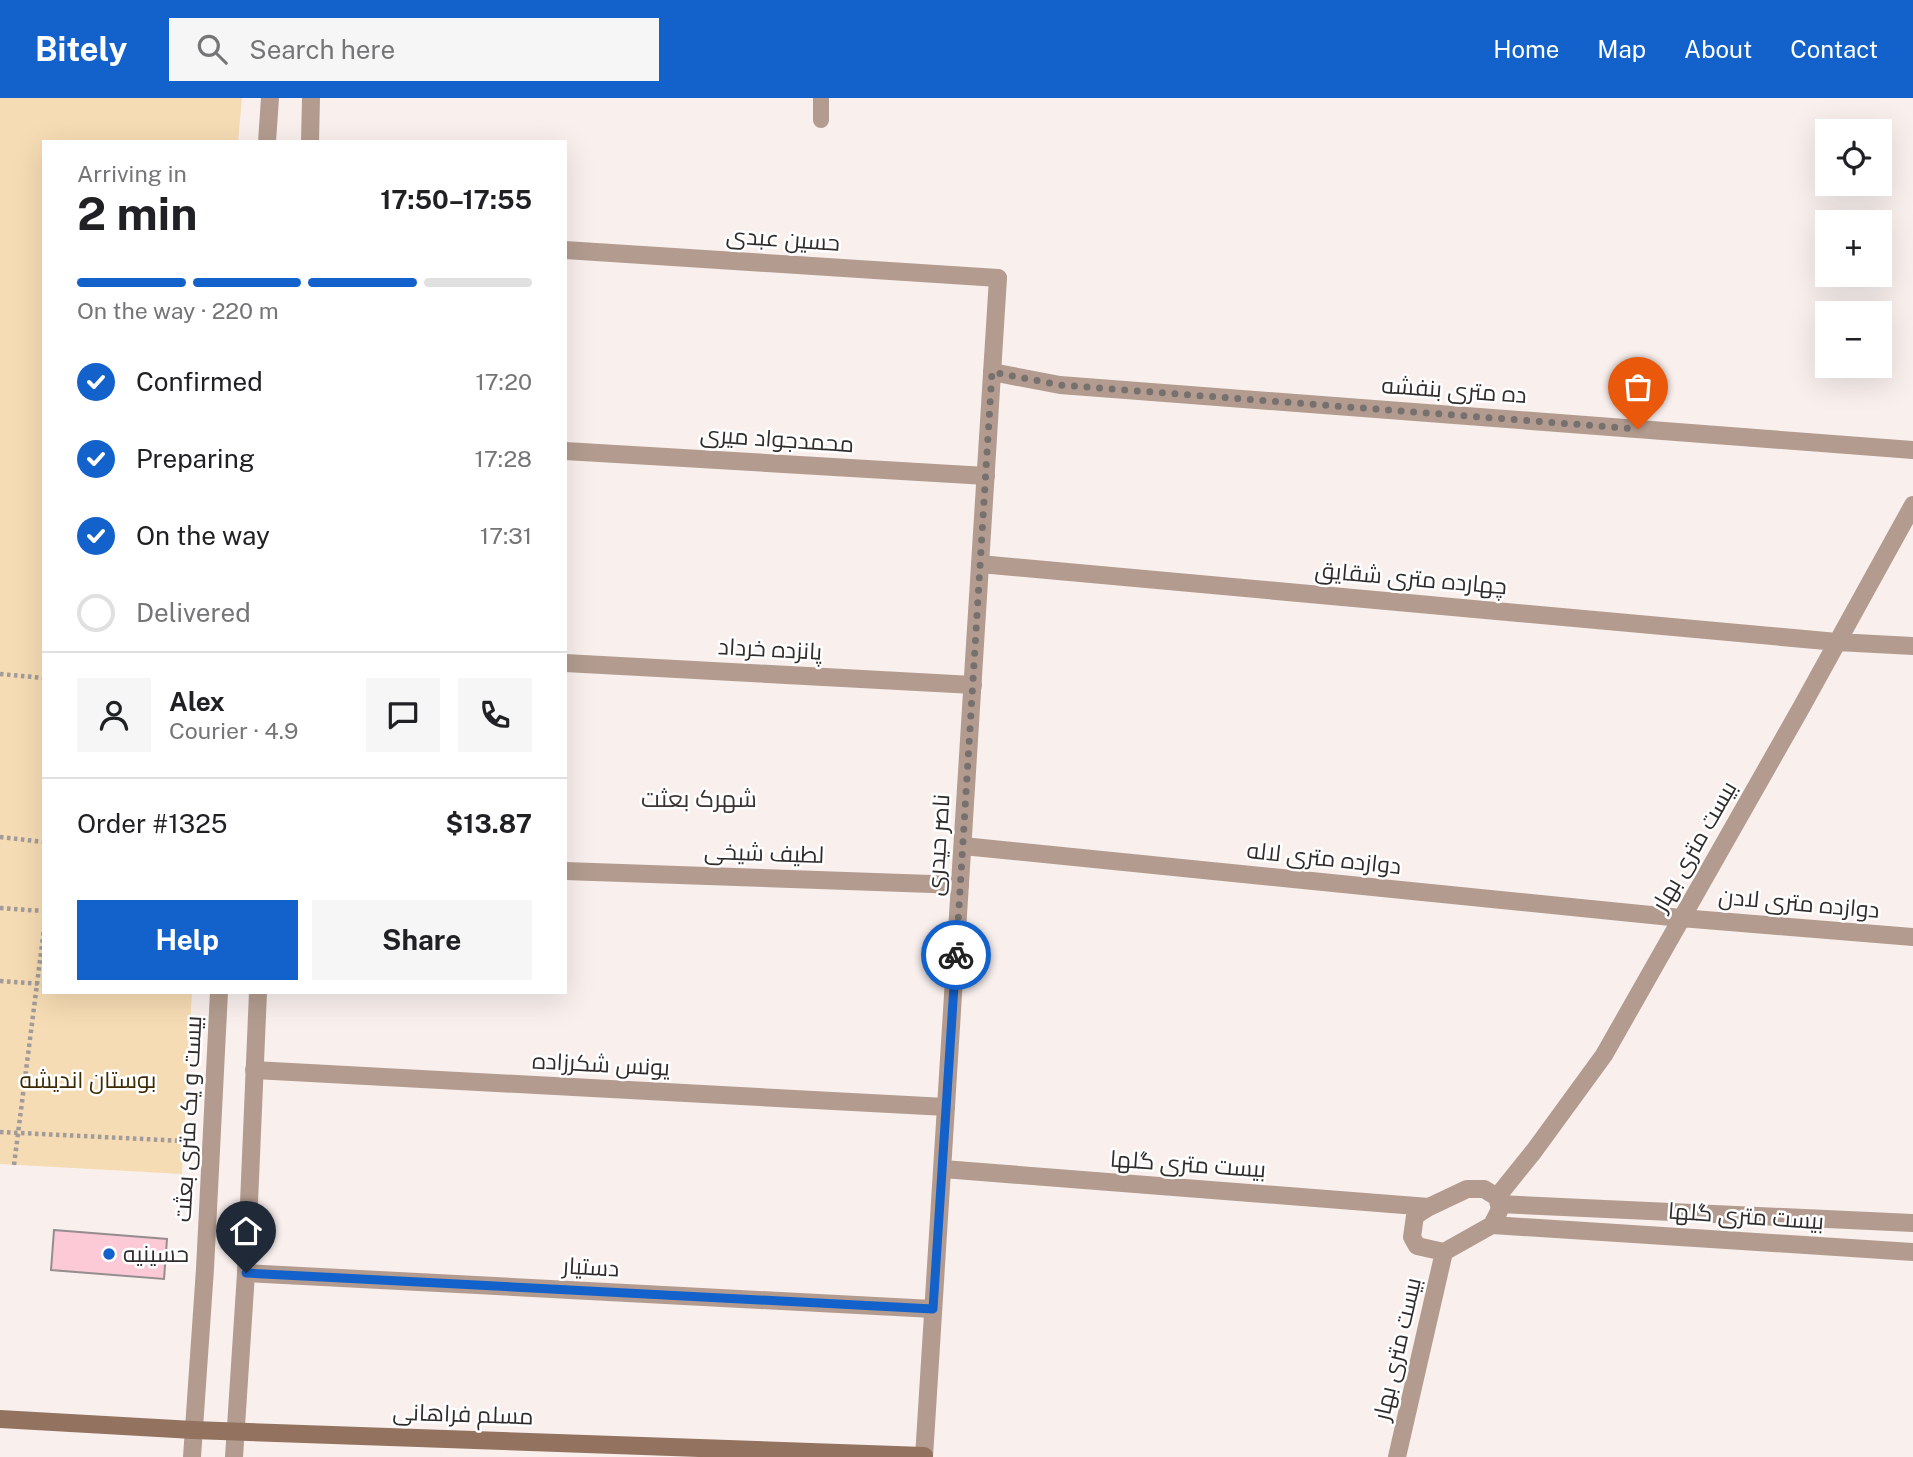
<!DOCTYPE html>
<meta charset="utf-8">
<style>
:root{--surface:#fff;--page:#f6f6f6;--text:#202124;--muted:#757577;--line:#e0e0e0;--accent:#1362cc}
body{margin:0;font-family:"Public Sans",Cairo,sans-serif;background:var(--page);color:var(--text);height:100vh;display:flex;flex-direction:column;font-size:26px;white-space:nowrap}
*{box-sizing:border-box;margin:0}
p{font-size:23px;color:var(--muted)}
.icon{flex:none;width:38px;height:38px;fill:none;stroke:currentColor;stroke-width:2;stroke-linecap:round;stroke-linejoin:round}
.map{position:relative;flex:1;overflow:hidden}
.drawer{position:absolute;left:42px;top:42px;width:525px;height:854px;display:flex;flex-direction:column;background:var(--surface);border-radius:0px;box-shadow:0 7px 28px #0002}
.drawer>*{flex:none}
.controls{position:absolute;left:1815px;top:21px;display:grid;gap:14px}
.controls a{display:grid;place-items:center;width:77px;height:77px;border-radius:0px;background:var(--surface);box-shadow:0 7px 28px #0002;font-size:35px}
.pin{position:absolute;display:grid;place-items:center;width:60px;height:60px;color:#fff;margin:-72px -30px;border-radius:50% 50% 50% 0;rotate:-45deg;box-shadow:0 0 7px #0007}
.pin .icon{rotate:45deg}
.courier{position:absolute;display:grid;place-items:center;width:70px;height:70px;margin:-35px;border:5px solid #1362cc;border-radius:50%;background:#fff;color:#222;box-shadow:0 2px 9px #0007}
.overview em{font-style:normal;font-weight:700}
.overview div{display:flex;flex-direction:column-reverse}
.overview{display:flex;align-items:center;justify-content:space-between;height:119px;padding:0 35px}
h1{font-size:46px;font-weight:700;line-height:52px}
.bar{display:grid;grid-template-columns:repeat(4,1fr);gap:10px 7px;align-content:center;height:84px;padding:0 35px}
.bar i{height:9px;border-radius:5px;background:var(--line)}
.bar .current{background:var(--accent)}
.bar p{grid-column:span 4}
.line{display:flex;align-items:center;gap:18px;padding:0 35px;border-top:2px solid var(--line)}
.line div{flex:1}
.round{display:grid;place-items:center;flex:none;width:74px;height:74px;border-radius:0px;background:var(--page)}
ol{padding:0 35px;list-style:none}
li{display:flex;align-items:center;gap:21px;height:77px}
li p{margin-inline-start:auto}
li .icon{padding:7px;border-radius:50%;background:var(--accent);color:#fff;stroke-width:4}
li:last-child{color:var(--muted)}
li i{width:38px;height:38px;border:4px solid var(--line);border-radius:50%}
.button{display:flex;gap:14px;margin-top:auto;padding:14px 35px}
.button a{flex:1;height:80px;border-radius:0px;background:var(--accent);color:#fff;font-size:28px;font-weight:700;line-height:80px;text-align:center}
.button a+a{background:var(--page);color:var(--text)}
header{display:flex;align-items:center;gap:42px;box-sizing:border-box;height:98px;padding:0 35px;background:var(--accent);color:#fff}
header strong{font-size:33px}
nav{display:flex;gap:38px;margin-inline-start:auto;font-size:24px}
.search{width:490px;height:63px;background:var(--page);display:flex;align-items:center;gap:18px;box-sizing:border-box;padding:0 24px;border-radius:0px;color:var(--muted);font-size:26px}
.map>svg:first-child{display:block}
</style>
<header>
<strong>Bitely</strong>
<div class="search"><svg class="icon" aria-label="search" viewBox="0 0 24 24"><circle cx="10" cy="10" r="6"/><path d="M15 15l6 6"/></svg>Search here</div>
<nav><a>Home</a><a>Map</a><a>About</a><a>Contact</a></nav>
</header>
<div class="map">
<svg width="1913" height="1359" viewBox="0 0 1913 1359">
<rect width="100%" height="100%" fill="#f9f0ee"/>
<path fill="#f6dcb4" d="M0 0H242L238 44H44V894H192L182 1076 0 1066Z"/>
<path fill="#fbcad6" stroke="#968d8f" stroke-width="2" d="M54 1132 167 1141 164 1181 51 1172Z"/>
<g fill="none" stroke-linecap="round" stroke-linejoin="round">
<path stroke="#a19b99" stroke-width="4.5" stroke-dasharray="3.5 3.5" stroke-linecap="butt" d="M0 576 44 580
M0 739 44 744
M0 810 44 813
M0 883 44 886
M0 1034 184 1043
M14 1067 44 831"/>
<path stroke="#b39c8f" stroke-width="16" d="M821 22V0"/>
<path stroke="#b39c8f" stroke-width="18" d="M565 152 998 180
M992 274 1060 287 1913 352
M565 353 986 378
M980 466 1837 544 1913 548
M565 565 973 587
M963 748 1681 820 1913 839
M565 773 960 787
M254 972 946 1009
M943 1071 1429 1109
M1467 1091H1484L1497 1099 1500 1111 1492 1127 1444 1154 1417 1148 1412 1139 1415 1118 1429 1109Z
M1497 1099 1534 1053 1604 957 1801 610 1913 407
M1499 1106 1913 1125
M1492 1127 1913 1154
M246 1175 933 1211
M1397 1359 1444 1154"/>
<path stroke="#b39c8f" stroke-width="18" d="M267 44 270 0
M310 44 311 0
M192 1359 205 1171 219 894
M234 1359 246 1175 258 894
M924 1359 998 180"/>
<path stroke="#937360" stroke-width="18" d="M0 1321 193 1332 924 1358"/>
</g>
<g fill="none" stroke-linecap="round" stroke-linejoin="round">
<path stroke="#76716f" stroke-width="7" stroke-dasharray="0 12.6" d="M956 857 992 274 1060 287 1638 331"/>
<path stroke="#1362cc" stroke-width="9" d="M246 1175 933 1211 956 857"/>
</g>
<circle fill="#1362cc" stroke="#fff" stroke-width="2.5" cx="109" cy="1156" r="7"/>
<g text-anchor="middle" stroke-width="5" stroke-linejoin="round" paint-order="stroke">
<g font-size="23" fill="#2f2c2b" stroke="#fff">
<text transform="translate(783 141) rotate(4)" y="8">حسین عبدی</text>
<text transform="translate(1454 292) rotate(4)" y="8">ده متری بنفشه</text>
<text transform="translate(777 341) rotate(4)" y="8">محمدجواد میری</text>
<text transform="translate(1411 480) rotate(5)" y="8">چهارده متری شقایق</text>
<text transform="translate(770 551) rotate(3)" y="8">پانزده خرداد</text>
<text transform="translate(938 747) rotate(-86)" y="8">ناصر حیدری</text>
<text transform="translate(1694 748) rotate(-60)" y="8">بیست متری بهار</text>
<text transform="translate(764 755) rotate(2)" y="8">لطیف شیخی</text>
<text transform="translate(1324 760) rotate(6)" y="8">دوازده متری لاله</text>
<text transform="translate(1799 805) rotate(5)" y="8">دوازده متری لادن</text>
<text transform="translate(601 966) rotate(3)" y="8">یونس شکرزاده</text>
<text transform="translate(188 1021) rotate(-87)" y="8">بیست و یک متری بعثت</text>
<text transform="translate(1188 1066) rotate(4)" y="8">بیست متری گلها</text>
<text transform="translate(1746 1118) rotate(4)" y="8">بیست متری گلها</text>
<text transform="translate(591 1169) rotate(3)" y="8">دستیار</text>
<text transform="translate(1397 1251) rotate(-77)" y="8">بیست متری بهار</text>
<text transform="translate(463 1316) rotate(2)" y="8">مسلم فراهانی</text>
</g>
<g font-size="23" fill="#3f2b02" stroke="#fff">
<text x="88" y="990">بوستان اندیشه</text>
</g>
<g font-size="23" fill="#2f2c2b" stroke="#fff" text-anchor="start">
<text x="123" y="1164">حسینیه</text>
</g>
<g font-size="24" fill="#3c3534" stroke="#fff">
<text x="699" y="709">شهرک بعثت</text>
</g>
</g>
</svg>
<div class="controls">
<a><svg class="icon" aria-label="locate" viewBox="0 0 24 24"><circle cx="12" cy="12" r="6"/><path d="M12 2v4M12 18v4M2 12h4M18 12h4"/></svg></a>
<a>+</a>
<a>−</a>
</div>
<div class="pin" style="left:1638px;top:331px;background:#ea580c"><svg class="icon" aria-label="bag" viewBox="0 0 24 24"><path d="M5 8h14l-1 12H6zM9 8a3 3 0 0 1 6 0"/></svg></div>
<div class="pin" style="left:246px;top:1175px;background:#1f2937"><svg class="icon" aria-label="home" viewBox="0 0 24 24"><path d="M3 11l9-7 9 7M6 9v11h12V9"/></svg></div>
<div class="courier" style="left:956px;top:857px"><svg class="icon" aria-label="bike" viewBox="0 0 24 24"><circle cx="6" cy="16" r="4"/><circle cx="18" cy="16" r="4"/><path d="M6 16l4-8h5l3 8M10 8l3 8H6M13 5h3"/></svg></div>
<section class="drawer">
<div class="overview"><div><h1>2 min</h1><p>Arriving in</p></div><em>17:50–17:55</em></div>
<div class="bar"><i class="current"></i><i class="current"></i><i class="current"></i><i></i><p>On the way · 220 m</p></div>
<ol>
<li><svg class="icon" aria-label="check" viewBox="0 0 24 24"><path d="M5 12l5 5 9-10"/></svg>Confirmed<p>17:20</p></li>
<li><svg class="icon" aria-label="check" viewBox="0 0 24 24"><path d="M5 12l5 5 9-10"/></svg>Preparing<p>17:28</p></li>
<li><svg class="icon" aria-label="check" viewBox="0 0 24 24"><path d="M5 12l5 5 9-10"/></svg>On the way<p>17:31</p></li>
<li><i></i>Delivered</li>
</ol>
<div class="line" style="height:126px"><a class="round"><svg class="icon" aria-label="person" viewBox="0 0 24 24"><circle cx="12" cy="8" r="4"/><path d="M4 21q1-7 8-7t8 7"/></svg></a><div><b>Alex</b><p>Courier · 4.9</p></div><a class="round"><svg class="icon" aria-label="chat" viewBox="0 0 24 24"><path d="M4 5h16v11H9l-5 4z"/></svg></a><a class="round"><svg class="icon" aria-label="phone" viewBox="0 0 24 24"><path d="M5 4h4l2 5-3 2q2 4 5 5l2-3 5 2v4C11 20 4 13 5 4z"/></svg></a></div>
<div class="line" style="height:91px"><div>Order #1325</div><b>$13.87</b></div>
<div class="button"><a>Help</a><a>Share</a></div>
</section>
</div>
